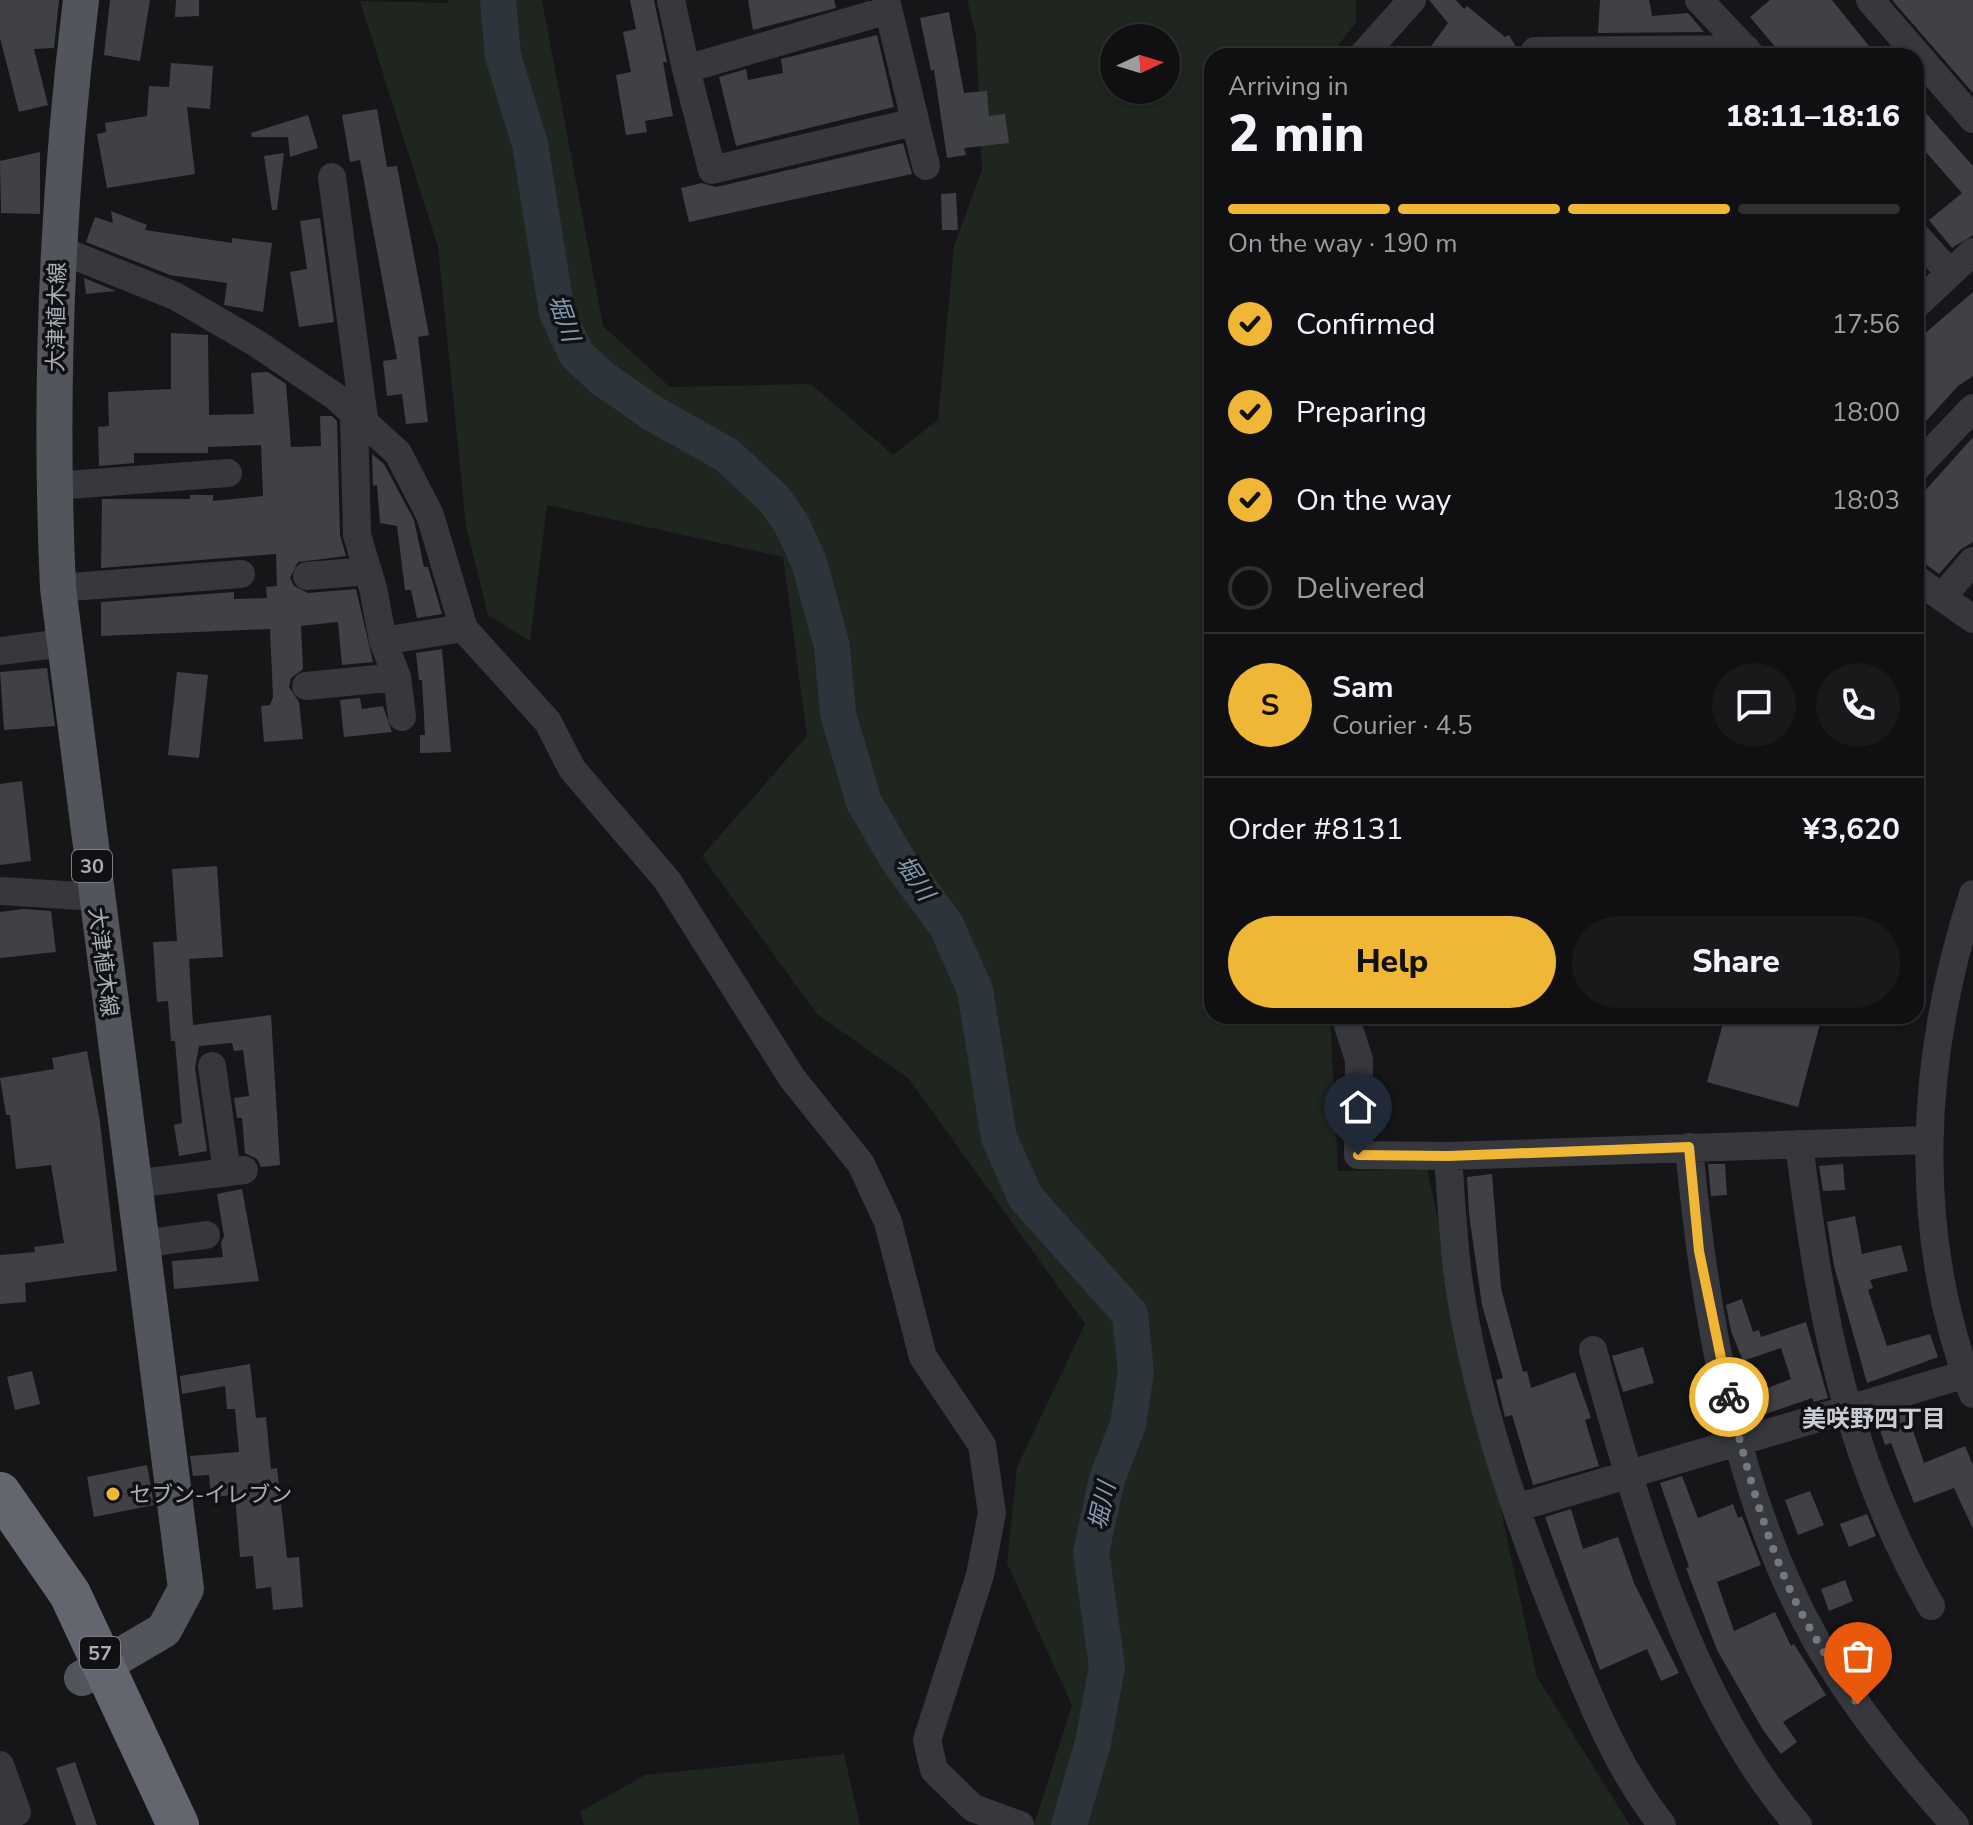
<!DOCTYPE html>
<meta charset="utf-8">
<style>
:root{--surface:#101012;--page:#19191b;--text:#f1f3f6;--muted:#9c9d9f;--line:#303032;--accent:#f0b636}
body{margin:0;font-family:"Nunito Sans","Noto Sans JP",sans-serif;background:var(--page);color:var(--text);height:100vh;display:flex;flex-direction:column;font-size:30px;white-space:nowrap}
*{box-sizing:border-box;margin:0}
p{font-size:26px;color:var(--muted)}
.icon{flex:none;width:44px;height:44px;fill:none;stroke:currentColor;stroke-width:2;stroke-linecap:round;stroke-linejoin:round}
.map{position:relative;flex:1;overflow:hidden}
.details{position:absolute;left:1204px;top:48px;width:720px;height:976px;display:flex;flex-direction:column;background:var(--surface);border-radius:24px;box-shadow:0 2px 6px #0004,0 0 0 2px var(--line)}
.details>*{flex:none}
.needle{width:52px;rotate:86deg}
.controls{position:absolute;left:1100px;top:24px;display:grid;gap:16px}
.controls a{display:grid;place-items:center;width:80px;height:80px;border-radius:50%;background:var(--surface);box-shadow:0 2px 6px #0004,0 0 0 2px var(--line);font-size:40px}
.pin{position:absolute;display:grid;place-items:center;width:68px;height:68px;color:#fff;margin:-82px -34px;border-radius:50% 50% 50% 0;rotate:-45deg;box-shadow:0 0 8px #0007}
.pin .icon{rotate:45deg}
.courier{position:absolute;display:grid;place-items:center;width:80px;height:80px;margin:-40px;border:6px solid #f0b636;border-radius:50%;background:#fff;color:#222;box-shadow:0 2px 10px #0007}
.summary em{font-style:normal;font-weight:800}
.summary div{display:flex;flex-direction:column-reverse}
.summary{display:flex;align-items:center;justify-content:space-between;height:136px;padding:0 24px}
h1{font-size:52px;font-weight:800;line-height:60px}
.bar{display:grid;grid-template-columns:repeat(4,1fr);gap:12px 8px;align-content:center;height:96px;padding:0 24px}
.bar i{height:10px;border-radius:6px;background:var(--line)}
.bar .active{background:var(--accent)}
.bar p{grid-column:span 4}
.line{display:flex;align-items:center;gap:20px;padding:0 24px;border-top:2px solid var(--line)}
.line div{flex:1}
.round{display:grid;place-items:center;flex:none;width:84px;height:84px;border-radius:42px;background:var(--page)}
ol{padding:0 24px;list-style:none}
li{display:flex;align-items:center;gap:24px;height:88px}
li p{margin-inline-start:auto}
li .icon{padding:8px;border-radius:50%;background:var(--accent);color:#111;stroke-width:4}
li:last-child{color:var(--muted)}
li i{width:44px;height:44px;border:4px solid var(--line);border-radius:50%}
.cta{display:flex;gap:16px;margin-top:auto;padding:16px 24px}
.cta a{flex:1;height:92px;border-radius:48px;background:var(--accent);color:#111;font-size:32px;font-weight:800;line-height:92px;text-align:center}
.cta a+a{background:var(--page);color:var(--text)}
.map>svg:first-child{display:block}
</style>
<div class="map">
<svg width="1973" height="1825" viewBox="0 0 1973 1825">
<rect width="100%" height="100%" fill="#161618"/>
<path fill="#1e261f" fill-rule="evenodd" d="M448 0H542L603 326 670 387 811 384 893 455 938 420 954 246 982 170 976 35 967 0H1356V22L1330 56H1212V1016H1330L1338 1171 1427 1169 1537 1677 1630 1825H1034L1072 1705 1007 1563 1017 1467 1085 1324 909 1079 817 1014 702 856 807 736 783 557 547 505 530 641 488 615 466 526 438 247 360 1 448 3ZM1114 38H1166V90H1114Z
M844 1754 860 1825H584L580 1812 645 1775Z"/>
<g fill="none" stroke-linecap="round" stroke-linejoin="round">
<path stroke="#2c353c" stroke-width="36" d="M498 0 503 56 530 144 557 313 577 355 602 378 652 413 727 455 774 499 791 523 809 562 832 646 838 714 864 802 898 860 946 925 975 990 999 1138 1026 1198 1130 1314 1136 1372 1128 1424 1107 1479 1091 1552 1107 1667 1093 1743 1069 1825"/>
</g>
<path fill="#404145" d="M0 0H59L54 48 34 49 48 105 19 112 0 38Z
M110 0H150L140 61 104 55Z
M176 0H199V16L175 17Z
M630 0H654L667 62H663L673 116 645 121 647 132 626 135 616 75 631 72 623 32 636 29Z
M748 0H834L836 8 753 30Z
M1429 0H1456L1464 9 1467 6 1505 37 1509 35 1517 49 1515 56H1424L1448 23Z
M1600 0H1649L1652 16 1688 13 1704 32 1598 33Z
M1770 0H1832L1877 56H1783L1750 17Z
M1892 0H1973V93Z
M949 12 964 93 987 91 989 116 1005 114 1009 143 964 148 966 155 947 158 934 70 931 71 920 18Z
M877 35 894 107 736 146 719 77 746 69 748 80 783 73 781 59Z
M171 63 213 66 210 109 187 107 195 174 107 188 97 134 106 132 105 123 147 116 149 86 169 87Z
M1916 102 1973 166V235L1952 248 1929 220 1962 193 1916 141Z
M377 109 387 167 397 166 429 335 418 337 428 422 406 424 402 394 387 396 383 361 397 359 360 160 350 162 342 115Z
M308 115 318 148 290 157 288 137H252L251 133Z
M903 143 912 174 689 222 681 188 702 183 716 187Z
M40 152V214L1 213 0 161Z
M284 153 277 210H272L264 156Z
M956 193 958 230H942L941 194Z
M111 211 147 225 145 230 232 243V238L272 243 263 312 224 305 227 283 170 275 86 242 95 217 113 223Z
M320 218 334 322 299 327 290 272 307 269 300 221Z
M84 278 116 291 86 294Z
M1973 292V376L1958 386 1916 432V341Z
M171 333 208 335 209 415 254 414 251 373 268 372 286 384 291 447 321 446 320 416H332L337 421 340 535 346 556 298 562 290 578 294 586 308 593 356 589 373 662 342 665 338 622 301 626 303 669 291 678 289 687 299 702 303 739 264 742 261 706 270 705 273 697 270 629 101 636V602L234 592V599L267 598 266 587 277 586 276 554 101 568 102 499H190V495H213V501L263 496 261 445 208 447V453H134V463L99 466 98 427 109 426 108 392 171 389Z
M1973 437V542L1960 550 1939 574 1916 557V501Z
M372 454 384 464 414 520 424 567H428L442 614 417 618 411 590H405L397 526 380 523 377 485 373 486Z
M442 649 451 752 420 753V735H425L422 680H419L416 653Z
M47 668 55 726 4 730 0 672Z
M177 672 208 675 199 758 168 755Z
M360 698 362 709 383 706 392 732 344 737 340 700Z
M22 781 31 861 0 865V784Z
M217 866 223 957 189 959 193 1025 271 1015 280 1165 261 1167 257 1159 245 1153 242 1118H237L234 1098 249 1096 243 1050 234 1051 232 1043 199 1046 195 1068 207 1151 179 1156 174 1125 182 1123 175 1041H171L168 1001 157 1002 153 942 177 941 172 869Z
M23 909 51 911 56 952 0 958V912Z
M1725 1016H1822L1798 1107 1707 1082Z
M87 1051 100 1122 117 1271 25 1283 26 1302 0 1304V1255L35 1252 34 1247 64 1243 51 1165 16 1169 10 1115H6L0 1078 54 1069 52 1058Z
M1708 1164H1725L1727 1195 1711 1196Z
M1843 1164 1845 1190 1823 1191 1819 1166Z
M1492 1174 1501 1288 1523 1372 1527 1371 1531 1388 1575 1372 1591 1418 1585 1420 1599 1466 1533 1485 1512 1415 1505 1417 1496 1380 1503 1378 1482 1305 1469 1214 1467 1177Z
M242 1189 259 1281 174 1289 172 1261 223 1257 221 1243 224 1236 217 1194Z
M1855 1216 1862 1254 1901 1245 1908 1271 1870 1280 1873 1288 1868 1290 1887 1346 1930 1334 1938 1357 1867 1383 1834 1266 1827 1222Z
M1742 1299 1753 1332 1759 1330 1761 1337 1806 1322 1828 1398 1814 1402 1812 1398 1757 1417 1749 1395 1791 1379 1781 1348 1743 1361 1731 1331 1726 1305Z
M1643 1347 1654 1383 1623 1392 1612 1356Z
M250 1364 256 1418 266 1417 271 1469 277 1468 287 1558 299 1557 303 1607 273 1610 271 1587 256 1589 253 1556 240 1557 235 1495 211 1497 209 1475 193 1476 190 1456 239 1452 235 1409H227L225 1386 182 1394 180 1376Z
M32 1371 40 1404 15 1410 7 1377Z
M1906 1410 1924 1463 1965 1446 1973 1465V1529L1954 1488 1914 1503 1891 1443 1885 1445 1876 1419Z
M147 1465 154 1505 94 1517 87 1477Z
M1682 1476 1698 1518 1733 1504 1738 1518 1742 1516 1761 1565 1717 1582 1734 1631 1775 1612 1791 1646 1794 1644 1826 1695 1783 1722 1797 1742 1781 1754 1763 1730 1717 1650 1686 1568 1689 1567 1660 1483Z
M1810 1491 1824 1525 1798 1535 1785 1500Z
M1571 1509 1583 1549 1618 1537 1634 1583 1679 1673 1661 1681 1647 1649 1600 1670 1545 1517Z
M1867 1514 1876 1536 1849 1547 1840 1524Z
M1845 1580 1853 1601 1829 1611 1821 1589Z
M75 1762 97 1825H76L56 1768Z"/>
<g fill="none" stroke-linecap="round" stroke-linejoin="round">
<path stroke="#37383d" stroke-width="28" d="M671 0 686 69 888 10
M886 0 926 166
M1699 0 1751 55
M1870 0 1973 119
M1362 56 1412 0
M1532 56 1535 51 1746 49
M686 69 712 170 914 122
M332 177 365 426
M1916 236 1950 273
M58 249 175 296 256 343 336 397 398 453 430 515 464 629 548 722 572 769 667 880 792 1078 861 1164 888 1222 923 1357 982 1445 992 1513 980 1575 927 1740 934 1770 973 1808 1020 1825
M1916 305 1973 252
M354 417 357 535 373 588 383 641 397 677 402 717
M1916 468 1973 408
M54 486 228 473
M307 576 368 571
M1916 579 1973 619
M58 588 241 574
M1942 597 1973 561
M383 641 463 628
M0 651 63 643
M306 686 397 677
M0 891 96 897
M1973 894C1920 1058 1910 1231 1973 1394
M1345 1016 1359 1060 1358 1155 1448 1156 1927 1140
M212 1066 227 1172
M1799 1144C1821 1315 1844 1453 1931 1606
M1689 1147C1704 1310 1735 1498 1817 1642 1855 1708 1904 1768 1955 1825
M1448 1156C1451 1196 1453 1237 1458 1277 1476 1404 1519 1525 1567 1643 1594 1708 1618 1769 1662 1825
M133 1184 244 1170
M141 1244 206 1235
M1593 1350C1637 1508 1689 1699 1798 1825
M1516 1508 1973 1372
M0 1765 17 1812 0 1818"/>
<path stroke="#53555c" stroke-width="36" d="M81 0C57 195 49 391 58 588L186 1589 164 1630 82 1678"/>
<path stroke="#63666e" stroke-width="42" d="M0 1493 70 1594 178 1825"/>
</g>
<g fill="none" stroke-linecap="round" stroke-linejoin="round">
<path stroke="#757880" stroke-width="8" stroke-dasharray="0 14.4" d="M1729 1397C1744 1459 1761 1522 1786 1581 1805 1625 1832 1665 1858 1704"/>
<path stroke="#f0b636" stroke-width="10" d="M1358 1155 1448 1156 1689 1147 1699 1251 1729 1397"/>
</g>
<circle fill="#f0b636" stroke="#111113" stroke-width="3" cx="113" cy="1494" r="8"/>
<g text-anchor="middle" stroke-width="7" stroke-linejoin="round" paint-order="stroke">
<g fill="#111113" stroke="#7b7e86" stroke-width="2">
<rect x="72" y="850" width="40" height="32" rx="6"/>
<rect x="80" y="1637" width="40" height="32" rx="6"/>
</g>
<g font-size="20" font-weight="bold" fill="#a8adb8">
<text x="92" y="873">30</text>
<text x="100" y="1660">57</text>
</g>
<g font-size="22" fill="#a8adb8" stroke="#111113">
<text transform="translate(56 317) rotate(-89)" y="8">大津植木線</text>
<text transform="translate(104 962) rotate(83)" y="8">大津植木線</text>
</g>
<g font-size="22" fill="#a8adb8" stroke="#111113" text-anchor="start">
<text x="129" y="1502">セブン-イレブン</text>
</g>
<g font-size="24" font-style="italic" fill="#809ab3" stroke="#111113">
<text transform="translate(564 318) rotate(71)" y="8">堀川</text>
<text transform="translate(915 878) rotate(56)" y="8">堀川</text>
<text transform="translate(1102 1506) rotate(-77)" y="8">堀川</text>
</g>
<g font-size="24" font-weight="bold" fill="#c9ccd4" stroke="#111113">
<text x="1874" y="1427">美咲野四丁目</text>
</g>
</g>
</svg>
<div class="controls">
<a><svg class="needle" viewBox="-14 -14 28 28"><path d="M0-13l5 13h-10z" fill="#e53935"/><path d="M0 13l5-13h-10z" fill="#9c9d9f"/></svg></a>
</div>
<div class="pin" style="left:1858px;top:1704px;background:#ea580c"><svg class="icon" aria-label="bag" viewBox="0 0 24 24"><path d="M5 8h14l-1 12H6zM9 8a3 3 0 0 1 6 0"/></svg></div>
<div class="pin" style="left:1358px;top:1155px;background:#1f2937"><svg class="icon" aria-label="home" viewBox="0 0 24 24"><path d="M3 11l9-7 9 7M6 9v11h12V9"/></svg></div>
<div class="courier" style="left:1729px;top:1397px"><svg class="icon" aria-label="bike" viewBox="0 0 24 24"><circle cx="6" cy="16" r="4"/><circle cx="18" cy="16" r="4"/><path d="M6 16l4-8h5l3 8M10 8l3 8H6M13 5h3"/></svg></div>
<section class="details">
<div class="summary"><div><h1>2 min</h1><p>Arriving in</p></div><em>18:11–18:16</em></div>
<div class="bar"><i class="active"></i><i class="active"></i><i class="active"></i><i></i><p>On the way · 190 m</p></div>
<ol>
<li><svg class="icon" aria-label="check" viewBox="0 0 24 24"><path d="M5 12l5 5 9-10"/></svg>Confirmed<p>17:56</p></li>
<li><svg class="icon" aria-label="check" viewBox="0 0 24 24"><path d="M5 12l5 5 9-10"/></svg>Preparing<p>18:00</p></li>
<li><svg class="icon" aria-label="check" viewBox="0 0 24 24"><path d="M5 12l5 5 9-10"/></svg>On the way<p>18:03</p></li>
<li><i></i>Delivered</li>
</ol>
<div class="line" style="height:144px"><b class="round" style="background:var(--accent);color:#111">S</b><div><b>Sam</b><p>Courier · 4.5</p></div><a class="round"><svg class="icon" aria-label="chat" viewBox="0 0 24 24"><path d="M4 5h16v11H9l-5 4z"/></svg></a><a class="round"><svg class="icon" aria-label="phone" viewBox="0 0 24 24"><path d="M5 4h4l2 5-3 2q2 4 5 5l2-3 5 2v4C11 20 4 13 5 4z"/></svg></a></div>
<div class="line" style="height:104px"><div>Order #8131</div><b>¥3,620</b></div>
<div class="cta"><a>Help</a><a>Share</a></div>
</section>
</div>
